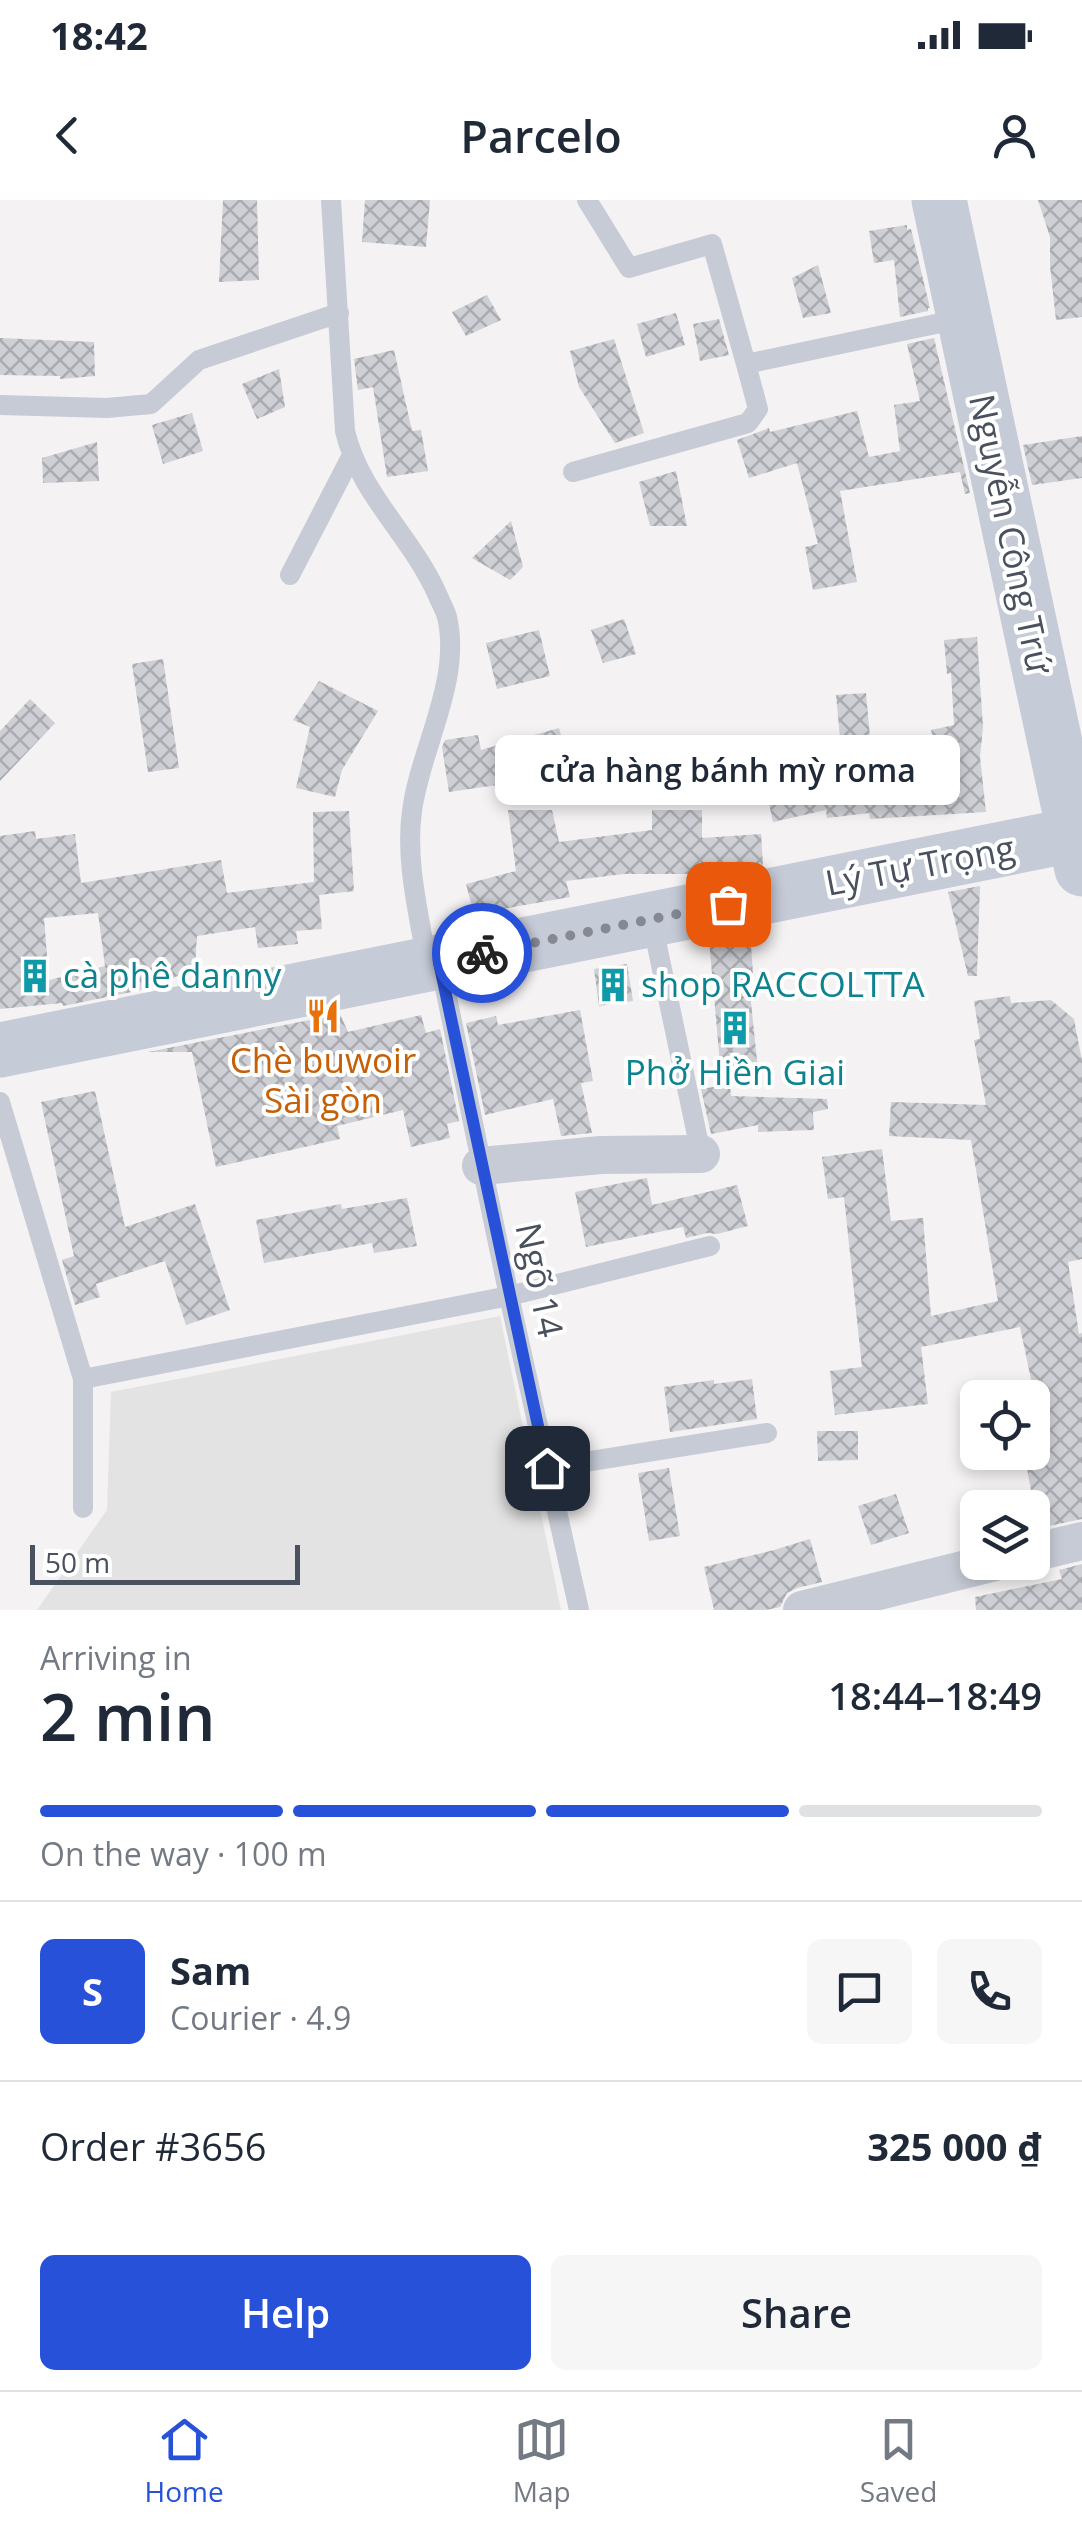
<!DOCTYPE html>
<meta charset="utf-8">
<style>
:root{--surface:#fff;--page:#f6f6f7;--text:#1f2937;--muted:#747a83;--line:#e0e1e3;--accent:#2751d8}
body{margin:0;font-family:"Open Sans",sans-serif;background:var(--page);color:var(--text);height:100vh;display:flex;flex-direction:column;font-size:38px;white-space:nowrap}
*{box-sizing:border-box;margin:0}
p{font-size:32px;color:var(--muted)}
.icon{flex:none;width:55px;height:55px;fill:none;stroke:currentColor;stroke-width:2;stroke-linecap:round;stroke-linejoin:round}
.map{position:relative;height:1410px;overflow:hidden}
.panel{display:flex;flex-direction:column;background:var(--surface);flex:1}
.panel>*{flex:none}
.buttons{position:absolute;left:960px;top:1180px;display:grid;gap:20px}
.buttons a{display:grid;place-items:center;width:90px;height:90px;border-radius:15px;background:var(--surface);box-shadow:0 5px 15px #0003;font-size:50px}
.scale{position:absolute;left:30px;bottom:25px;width:270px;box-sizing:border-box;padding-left:10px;border:5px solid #4a515e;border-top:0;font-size:28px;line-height:35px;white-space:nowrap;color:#4a515e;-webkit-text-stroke:8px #fff;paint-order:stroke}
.pin{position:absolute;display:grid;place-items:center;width:85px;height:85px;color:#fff;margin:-42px;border-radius:20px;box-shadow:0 5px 15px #0006}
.courier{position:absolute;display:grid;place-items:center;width:100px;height:100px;margin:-50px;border:8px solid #2751d8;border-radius:50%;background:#fff;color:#222;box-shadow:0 2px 12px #0007}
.bubble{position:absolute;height:70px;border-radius:15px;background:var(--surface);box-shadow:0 5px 15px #0003;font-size:32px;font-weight:600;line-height:70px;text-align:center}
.summary em{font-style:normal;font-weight:600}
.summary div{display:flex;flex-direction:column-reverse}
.summary{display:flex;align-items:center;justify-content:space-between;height:170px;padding:0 40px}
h1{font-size:65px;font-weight:600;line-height:75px}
.bar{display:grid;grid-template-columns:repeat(4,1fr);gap:15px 10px;align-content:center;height:120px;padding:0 40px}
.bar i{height:12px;border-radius:8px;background:var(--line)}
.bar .active{background:var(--accent)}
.bar p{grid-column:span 4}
.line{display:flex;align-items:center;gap:25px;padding:0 40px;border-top:2px solid var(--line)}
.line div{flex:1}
.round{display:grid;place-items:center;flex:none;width:105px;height:105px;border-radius:15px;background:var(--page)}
.button{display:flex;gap:20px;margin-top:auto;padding:20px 40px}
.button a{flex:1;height:115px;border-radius:15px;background:var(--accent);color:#fff;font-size:40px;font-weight:600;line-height:115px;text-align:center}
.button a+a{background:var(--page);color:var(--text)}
.status{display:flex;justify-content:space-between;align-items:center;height:70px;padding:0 50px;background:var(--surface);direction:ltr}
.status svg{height:28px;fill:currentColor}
header{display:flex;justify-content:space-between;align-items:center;height:130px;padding:0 40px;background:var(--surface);font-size:45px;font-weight:600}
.menu{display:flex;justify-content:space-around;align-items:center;height:140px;border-top:2px solid var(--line);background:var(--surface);font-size:28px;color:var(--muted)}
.menu a{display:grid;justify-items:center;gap:5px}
.menu .active{color:var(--accent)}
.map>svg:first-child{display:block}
</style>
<div class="status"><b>18:42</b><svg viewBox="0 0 49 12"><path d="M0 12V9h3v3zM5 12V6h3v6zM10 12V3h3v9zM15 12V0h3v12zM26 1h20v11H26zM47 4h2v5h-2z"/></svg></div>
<header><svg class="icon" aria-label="back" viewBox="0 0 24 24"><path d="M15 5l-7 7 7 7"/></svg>Parcelo<svg class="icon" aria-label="person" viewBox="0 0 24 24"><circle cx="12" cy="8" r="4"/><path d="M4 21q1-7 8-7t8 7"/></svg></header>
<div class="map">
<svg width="1082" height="1410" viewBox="0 0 1082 1410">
<defs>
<pattern id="building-cross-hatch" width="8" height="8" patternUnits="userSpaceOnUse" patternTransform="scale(2.5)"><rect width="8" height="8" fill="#cfd0d5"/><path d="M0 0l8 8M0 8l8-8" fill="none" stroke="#aaabb0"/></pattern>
</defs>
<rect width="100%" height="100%" fill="#f4f2f2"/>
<path fill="#e4e3e3" d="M500 1116 561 1410H37L107 1310 111 1192Z"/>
<path fill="url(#building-cross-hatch)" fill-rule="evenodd" d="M223 0H257L259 80 219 82Z
M365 0H430L426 47 362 42Z
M1038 0H1082V117L1056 120 1050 66V37Z
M907 25V30L911 29 930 108H928V111L900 117 894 60 874 63 869 31Z
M818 65 831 113 803 118 792 78Z
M487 95 501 120 466 136 452 112Z
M676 113 685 145 646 157 637 124Z
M719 119 729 155 700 161 693 124Z
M0 138 94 142 95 176 60 179V176L0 175Z
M934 138 970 293 965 294 960 272 840 291 857 382 813 390 805 347 818 344 797 263 749 278 737 240 769 228 770 232 857 211 869 257 900 251 894 205 920 201 907 144Z
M614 139 644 233 615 243 579 187 570 151Z
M394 150 412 231 421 230 428 271 387 277 373 187 358 190 354 159Z
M279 169 285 207 257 219 242 184Z
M192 213 203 251 163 264 152 225Z
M1082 236V278L1032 285 1023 245Z
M97 242 99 281 43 283 42 258Z
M676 271 687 326H650L639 282Z
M511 321 523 367 510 380 472 358Z
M624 419 636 454 603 463 591 430Z
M539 430 550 476 497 489 486 443Z
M977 437 983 527 980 557 986 612 870 619 869 613 827 618 826 610 773 622 766 590 822 577 821 573 843 570 836 495 866 493 873 569 939 565 931 530 954 525 951 473 947 474 944 440Z
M163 459 179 568 148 572 132 464Z
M319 481 378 511 342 570 335 597 296 588 310 527 293 520Z
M30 499 55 523 0 581V531Z
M559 528 570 567 545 573 547 583 505 590 504 584 449 592 442 547 445 540 478 535 481 550Z
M508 610H552L559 642 652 630V610H702V638L761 634 763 665 702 670V674H624L566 681 570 697 474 714 466 684 516 671Z
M349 611 354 691 319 695 322 729 296 731 298 744 258 748 255 727 197 736 195 767 156 787 63 806 62 803 0 809V636L35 631 36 639 75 634 81 683 221 660 227 693 314 682 313 612ZM98 713 105 766 49 780 44 718Z
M980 686 977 776H968L948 692Z
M750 733 753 773 748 774 758 870 721 875 709 740Z
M627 764 633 801 599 806 594 769Z
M1010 796 1011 803 1051 800 1074 819 1082 861V1059L1068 1062 1079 1134 1082 1133V1319L1044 1327 1042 1320 1037 1322 1027 1269 1047 1256 1020 1127 921 1147 928 1204 835 1215 830 1171 862 1167 844 997 828 999 822 957 882 949 891 1021 923 1018 931 1116 998 1101 971 940 889 936 891 902 986 905 974 840 980 839 974 801Z
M580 810 593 881 581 883 592 933 561 936 553 899 485 915 466 823 496 816 498 825Z
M340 814 348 832 421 815 426 833 440 829 459 921 447 924 450 938 411 947 403 910 337 926 340 939 216 967 192 852H148Z
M730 884 731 896 827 899 828 909 813 912 814 930 758 932V925L711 934 701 889Z
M95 891 125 1027 195 1004 230 1110 186 1125 165 1061 96 1084 100 1097 75 1105 62 1060 74 1056 41 902Z
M647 978 652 1005 737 985 748 1026 717 1034 707 1033 686 1038 683 1027 586 1047 575 992Z
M407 998 417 1046 374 1053 372 1043 264 1063 256 1020 341 1004 342 1009Z
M752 1179 757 1219 670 1232 664 1187 714 1180V1184Z
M817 1231H858V1260L818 1261Z
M669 1268 680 1336 649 1341 638 1273Z
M896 1294 909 1333 871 1345 858 1306Z
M810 1339 822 1382 797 1388 787 1393 780 1407 766 1410H714L704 1367 774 1350Z
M1082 1364V1410H976L975 1397 1062 1379 1059 1370Z"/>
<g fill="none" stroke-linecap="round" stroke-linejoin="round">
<path stroke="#c6cbd5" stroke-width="20" d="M331 0 345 231C360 295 412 336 438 396 441 403 445 410 447 417 462 481 420 549 412 611 405 661 419 714 427 763
M587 0 629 68 712 44 746 164
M0 205 107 208 151 204 199 160 339 113
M573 272 748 223 758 209 746 164 964 118
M290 375 351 257
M652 722 701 954
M440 764 509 1096 579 1410
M0 902 83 1179V1308
M83 1179 509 1096 710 1046
M547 1268 767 1233"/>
<path stroke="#c6cbd5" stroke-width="38" d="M481 966 601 955 701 954
M1032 1353 1082 1341
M802 1410 995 1362"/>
<path stroke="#c6cbd8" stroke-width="55" d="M939 0 1082 669
M0 850 1082 633"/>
</g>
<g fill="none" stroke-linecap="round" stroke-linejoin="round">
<path stroke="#868992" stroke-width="10" stroke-dasharray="0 18" d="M482 753 728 704"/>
<path stroke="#2751d8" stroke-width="12" d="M482 753 439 762 547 1268"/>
</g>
<defs>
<g id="building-bare" transform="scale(2.7)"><path d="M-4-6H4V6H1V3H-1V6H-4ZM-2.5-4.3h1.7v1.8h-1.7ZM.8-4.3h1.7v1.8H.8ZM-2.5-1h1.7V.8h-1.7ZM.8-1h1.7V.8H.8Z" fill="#0f9aa8" stroke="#fff" stroke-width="2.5" paint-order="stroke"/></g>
<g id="restaurant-bare" transform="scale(2.7)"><path d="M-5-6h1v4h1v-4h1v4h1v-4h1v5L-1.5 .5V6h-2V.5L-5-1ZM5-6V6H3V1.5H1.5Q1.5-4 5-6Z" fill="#e8710a" stroke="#fff" stroke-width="2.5" paint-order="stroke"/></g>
</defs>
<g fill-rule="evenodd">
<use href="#building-bare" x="35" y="776"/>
<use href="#building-bare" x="613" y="785"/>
<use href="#restaurant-bare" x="323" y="816"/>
<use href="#building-bare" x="735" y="828"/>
</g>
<g text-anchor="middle" stroke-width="8" stroke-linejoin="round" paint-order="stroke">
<g font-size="35" fill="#4a515e" stroke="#fff">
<text transform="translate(1010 334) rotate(78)" y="12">Nguyễn Công Trứ</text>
<text transform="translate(920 666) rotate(-11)" y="12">Lý Tự Trọng</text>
<text transform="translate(539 1080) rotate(78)" y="12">Ngõ 14</text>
</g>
<g font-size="35" fill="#0d838f" stroke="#fff" text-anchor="start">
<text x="63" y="788">cà phê danny</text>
<text x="641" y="797">shop RACCOLTTA</text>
<text x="735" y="885" text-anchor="middle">Phở Hiền Giai</text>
</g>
<g font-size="35" fill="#c56008" stroke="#fff">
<text x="323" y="873">Chè buwoir<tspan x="323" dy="40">Sài gòn</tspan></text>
</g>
</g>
</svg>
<div class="buttons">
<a><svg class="icon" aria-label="locate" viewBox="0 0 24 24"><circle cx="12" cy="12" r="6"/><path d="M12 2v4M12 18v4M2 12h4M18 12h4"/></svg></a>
<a><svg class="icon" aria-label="layers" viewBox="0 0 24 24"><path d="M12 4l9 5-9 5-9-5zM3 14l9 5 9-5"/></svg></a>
</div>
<div class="scale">50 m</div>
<div class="pin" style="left:728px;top:704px;background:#ea580c"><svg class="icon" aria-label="bag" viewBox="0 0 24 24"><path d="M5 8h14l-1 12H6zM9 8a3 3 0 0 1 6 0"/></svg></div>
<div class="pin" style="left:547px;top:1268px;background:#1f2937"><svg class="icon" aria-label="home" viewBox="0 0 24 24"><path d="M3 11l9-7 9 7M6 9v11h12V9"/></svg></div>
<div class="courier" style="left:482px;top:753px"><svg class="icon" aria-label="bike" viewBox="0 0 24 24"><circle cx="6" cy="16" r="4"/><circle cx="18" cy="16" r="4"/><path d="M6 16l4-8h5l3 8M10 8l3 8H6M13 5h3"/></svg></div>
<div class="bubble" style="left:495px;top:535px;width:465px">cửa hàng bánh mỳ roma</div>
</div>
<section class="panel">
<div class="summary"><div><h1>2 min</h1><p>Arriving in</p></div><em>18:44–18:49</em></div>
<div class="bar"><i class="active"></i><i class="active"></i><i class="active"></i><i></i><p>On the way · 100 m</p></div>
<div class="line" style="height:180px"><b class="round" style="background:var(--accent);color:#fff">S</b><div><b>Sam</b><p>Courier · 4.9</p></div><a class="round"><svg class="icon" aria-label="chat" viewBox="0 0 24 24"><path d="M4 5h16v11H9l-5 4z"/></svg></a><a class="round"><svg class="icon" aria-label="phone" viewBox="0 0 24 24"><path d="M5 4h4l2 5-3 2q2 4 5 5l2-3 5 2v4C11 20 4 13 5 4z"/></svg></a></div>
<div class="line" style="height:130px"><div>Order #3656</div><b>325 000 ₫</b></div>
<div class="button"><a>Help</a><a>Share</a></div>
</section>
<nav class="menu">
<a class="active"><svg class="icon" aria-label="home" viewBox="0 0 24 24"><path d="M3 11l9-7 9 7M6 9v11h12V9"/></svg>Home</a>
<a><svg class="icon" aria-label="map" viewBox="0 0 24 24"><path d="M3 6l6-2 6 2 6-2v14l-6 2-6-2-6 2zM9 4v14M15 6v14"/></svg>Map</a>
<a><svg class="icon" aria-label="saved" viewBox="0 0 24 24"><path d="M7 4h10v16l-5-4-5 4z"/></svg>Saved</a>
</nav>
